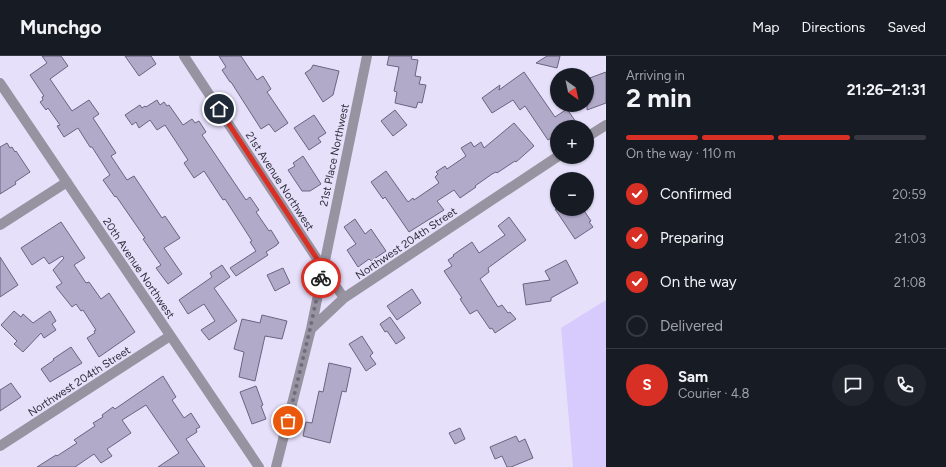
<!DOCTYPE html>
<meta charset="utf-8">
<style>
:root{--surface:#171b24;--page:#20242c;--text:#f1f3f6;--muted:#9ea1a6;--line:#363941;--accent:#d93025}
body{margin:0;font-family:Figtree,sans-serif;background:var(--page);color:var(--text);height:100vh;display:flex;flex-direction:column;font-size:15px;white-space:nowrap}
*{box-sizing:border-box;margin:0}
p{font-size:13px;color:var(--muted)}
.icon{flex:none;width:22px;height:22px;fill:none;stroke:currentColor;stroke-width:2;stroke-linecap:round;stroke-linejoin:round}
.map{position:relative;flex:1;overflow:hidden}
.sheet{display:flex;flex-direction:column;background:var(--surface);width:340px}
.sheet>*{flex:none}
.needle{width:26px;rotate:147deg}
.tools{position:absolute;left:550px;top:12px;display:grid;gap:8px}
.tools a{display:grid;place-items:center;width:44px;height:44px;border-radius:50%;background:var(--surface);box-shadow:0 1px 3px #0004;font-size:20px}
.pin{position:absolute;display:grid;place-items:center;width:34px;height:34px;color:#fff;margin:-17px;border:2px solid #fff;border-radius:50%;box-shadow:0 1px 4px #0007}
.courier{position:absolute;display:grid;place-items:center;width:40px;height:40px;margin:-20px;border:3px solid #d93025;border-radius:50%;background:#fff;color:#222;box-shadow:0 1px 5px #0007}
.headline em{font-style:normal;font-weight:700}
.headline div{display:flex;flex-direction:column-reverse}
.headline{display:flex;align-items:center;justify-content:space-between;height:68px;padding:0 20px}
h1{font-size:26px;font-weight:700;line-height:30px}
.bar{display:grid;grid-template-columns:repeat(4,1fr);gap:6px 4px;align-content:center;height:48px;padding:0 20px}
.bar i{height:5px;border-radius:3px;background:var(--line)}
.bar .on{background:var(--accent)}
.bar p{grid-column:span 4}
.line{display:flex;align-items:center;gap:10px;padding:0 20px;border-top:1px solid var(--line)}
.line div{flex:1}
.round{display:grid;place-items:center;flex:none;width:42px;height:42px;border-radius:21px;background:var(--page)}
ol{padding:0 20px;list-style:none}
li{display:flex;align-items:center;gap:12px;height:44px}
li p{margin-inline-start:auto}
li .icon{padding:4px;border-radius:50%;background:var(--accent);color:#fff;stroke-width:4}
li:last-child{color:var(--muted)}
li i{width:22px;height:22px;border:2px solid var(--line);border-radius:50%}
header{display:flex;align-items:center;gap:24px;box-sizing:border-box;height:56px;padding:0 20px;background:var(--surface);border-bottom:1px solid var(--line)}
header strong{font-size:19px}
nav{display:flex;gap:22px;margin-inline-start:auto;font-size:14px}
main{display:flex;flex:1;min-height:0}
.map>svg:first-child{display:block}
</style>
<header>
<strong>Munchgo</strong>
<nav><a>Map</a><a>Directions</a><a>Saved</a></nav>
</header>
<main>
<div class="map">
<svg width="606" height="411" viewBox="0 0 606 411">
<rect width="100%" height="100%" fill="#e6e0fb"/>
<path fill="#d7cafc" d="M606 244V411H573L561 272Z"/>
<path fill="#b1aac9" stroke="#6b6481" d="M42 0H61L68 10 50 23 72 55 89 44 99 58 93 62 116 97 111 100 127 124 134 120 162 162 165 160 180 182 164 192 182 218 168 228 156 212 161 209 143 183 145 182 116 140 115 141 103 124 110 119 92 91H90L78 72 64 81 57 70 60 69 48 52 46 54 40 46 43 44 42 41 44 40 30 19 47 7Z
M125 0H151L156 8 139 20Z
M219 0H241L257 24 263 20 271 33 267 36 288 67 275 76 269 68 261 73 231 26H230L222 14 226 11Z
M389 0H412L411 3 418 4 415 20 421 21 419 28 426 29 422 47 418 46 416 52 395 47 397 36 394 35 399 11 387 9Z
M547 0H560L557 12 536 7Z
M313 9 339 15 333 39 323 46 305 17 311 13Z
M524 16 555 61 567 53 576 66 568 71H557V79L548 84 525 50 520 54 513 44 492 57 482 42 500 29 499 34Z
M606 16V47L587 54V23Z
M157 44 160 49 164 46 167 50 169 49 183 69 192 63 195 67 199 65 206 76 202 79 246 144 250 141 259 154 256 156 269 175 271 174 279 187 277 188V189L266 196 268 199 236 220 230 212 256 195 250 186 252 185 225 143 223 144 204 115 194 122 184 107 188 104 165 69 157 74 150 64 139 72 136 66 132 69 125 59 140 49 142 52 145 50 146 51Z
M395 54 407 69 393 80 381 65Z
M314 59 326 77 318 82 321 86 309 94 294 72Z
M514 67 534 90 516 106 515 105 497 117 496 116 492 118 475 130 476 131 460 142 454 134 437 145 444 154 409 176 385 141 383 143 371 126 386 115 408 146 413 142 414 144 439 127 435 121 438 118 436 116 445 110 447 113 466 100 461 92 471 86 474 91 481 86 484 92Z
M7 87 10 92 12 91 15 96 16 95 30 116 15 126 16 128 0 138V91Z
M303 100 321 128 310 135H302L288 114 295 110 293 107Z
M555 153H583L591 165 589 166 593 171 575 183Z
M509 161 526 184 488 212 489 216 480 223 498 251 502 249 508 257 510 256 516 263 495 277 492 272 490 273 477 254 470 258 460 243 462 242 444 215 452 210 448 204 454 200 453 199 472 186 479 197 505 179 498 170Z
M355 163 365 178 371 173 386 195 371 205 369 203 358 211 347 194 356 188 344 171Z
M61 166 85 202 74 209 86 227 89 226 101 243 109 237 135 276 99 301 87 282 95 277 94 275 96 274 83 254 81 255 76 248 72 251 56 231 62 227 53 214 64 202 62 200 49 208 44 201 32 209 21 192Z
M0 201 18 229 0 241Z
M566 204 578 227 551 242V245L526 249 523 228 550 224 545 215Z
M222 209 230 221 214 232 237 265 209 284 201 274 215 265 204 248 188 258 179 244 212 221 210 217Z
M283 212 290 227 275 235 267 219Z
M412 233 421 247 397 264 387 250Z
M14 255 21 261 23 258 33 267 50 255 56 265 52 268 56 274 44 282 41 277 23 296 14 288 17 285 1 269Z
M262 259 287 265 282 283 265 280 255 325 239 321 244 296 234 293 242 263 260 267Z
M390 261 405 282 396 288 387 275 385 276 380 268Z
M362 280 373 297 370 300 376 308 366 315 349 288Z
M71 291 82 307 50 326 41 313 54 304 53 303Z
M329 307 351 312 346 336 342 335 330 387 303 380 306 366 312 367 319 335 323 336Z
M163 320 176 341 172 344 184 362 191 357 200 371 196 373 197 376 186 383 205 411H158L179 397 146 349 122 364 131 377 107 393 112 400 101 407 94 398 75 411H37L56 399 57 400 77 387 74 384 95 370 93 367 103 361 102 359 113 351 115 353Z
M11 327 21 341 0 355V334Z
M256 330 263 349 261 350 266 363 252 368 240 336Z
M460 372 465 383 455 388 449 377Z
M516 380 519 386 525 383 533 402 511 411H507L502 400 495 403 490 391Z"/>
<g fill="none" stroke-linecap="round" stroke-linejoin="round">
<path stroke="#9793a1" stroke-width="10" d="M184 0 323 212 344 242
M0 27 259 411
M587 81 606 69
M0 169 67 126
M311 273 367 0
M0 390 170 280
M276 411 311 273 344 242 557 101"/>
</g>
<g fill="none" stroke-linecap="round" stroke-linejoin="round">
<path stroke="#706c7e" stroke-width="4" stroke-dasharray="0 7.2" d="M288 365 310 273 321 222"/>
<path stroke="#d93025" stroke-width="5" d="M219 53 323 212 321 222"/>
</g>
<g text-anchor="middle" stroke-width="3" stroke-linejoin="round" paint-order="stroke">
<g font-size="11" fill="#312e3b" stroke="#e6e0fb">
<text transform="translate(334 99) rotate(-78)" y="4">21st Place Northwest</text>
<text transform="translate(280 125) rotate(57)" y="4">21st Avenue Northwest</text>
<text transform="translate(406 187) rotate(-34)" y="4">Northwest 204th Street</text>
<text transform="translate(139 212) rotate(56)" y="4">20th Avenue Northwest</text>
<text transform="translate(79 325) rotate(-33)" y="4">Northwest 204th Street</text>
</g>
</g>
</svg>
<div class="tools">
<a><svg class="needle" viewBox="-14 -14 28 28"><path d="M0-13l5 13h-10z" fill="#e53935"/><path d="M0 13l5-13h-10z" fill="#9ea1a6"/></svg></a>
<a>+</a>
<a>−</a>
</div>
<div class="pin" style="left:288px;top:365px;background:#ea580c"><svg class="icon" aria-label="bag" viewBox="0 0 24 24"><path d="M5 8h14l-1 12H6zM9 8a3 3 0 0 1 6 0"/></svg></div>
<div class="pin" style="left:219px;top:53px;background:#1f2937"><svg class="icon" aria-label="home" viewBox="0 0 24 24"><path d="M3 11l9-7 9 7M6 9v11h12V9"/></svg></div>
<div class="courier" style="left:321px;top:222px"><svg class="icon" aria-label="bike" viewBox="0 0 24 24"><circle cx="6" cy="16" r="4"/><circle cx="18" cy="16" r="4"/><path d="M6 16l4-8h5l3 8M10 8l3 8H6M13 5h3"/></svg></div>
</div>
<section class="sheet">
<div class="headline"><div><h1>2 min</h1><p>Arriving in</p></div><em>21:26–21:31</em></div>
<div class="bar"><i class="on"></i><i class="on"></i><i class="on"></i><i></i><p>On the way · 110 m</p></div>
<ol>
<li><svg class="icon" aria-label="check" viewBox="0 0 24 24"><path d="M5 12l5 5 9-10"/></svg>Confirmed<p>20:59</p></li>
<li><svg class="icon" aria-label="check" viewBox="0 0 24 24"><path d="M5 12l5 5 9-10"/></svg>Preparing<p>21:03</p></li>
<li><svg class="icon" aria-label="check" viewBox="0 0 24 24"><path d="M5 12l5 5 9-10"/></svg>On the way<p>21:08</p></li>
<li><i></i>Delivered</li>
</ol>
<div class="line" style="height:72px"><b class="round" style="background:var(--accent);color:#fff">S</b><div><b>Sam</b><p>Courier · 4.8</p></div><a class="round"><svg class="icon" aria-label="chat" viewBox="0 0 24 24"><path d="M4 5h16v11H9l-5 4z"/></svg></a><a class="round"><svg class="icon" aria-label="phone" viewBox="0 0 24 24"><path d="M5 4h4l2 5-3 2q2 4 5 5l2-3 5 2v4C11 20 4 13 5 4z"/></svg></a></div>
</section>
</main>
